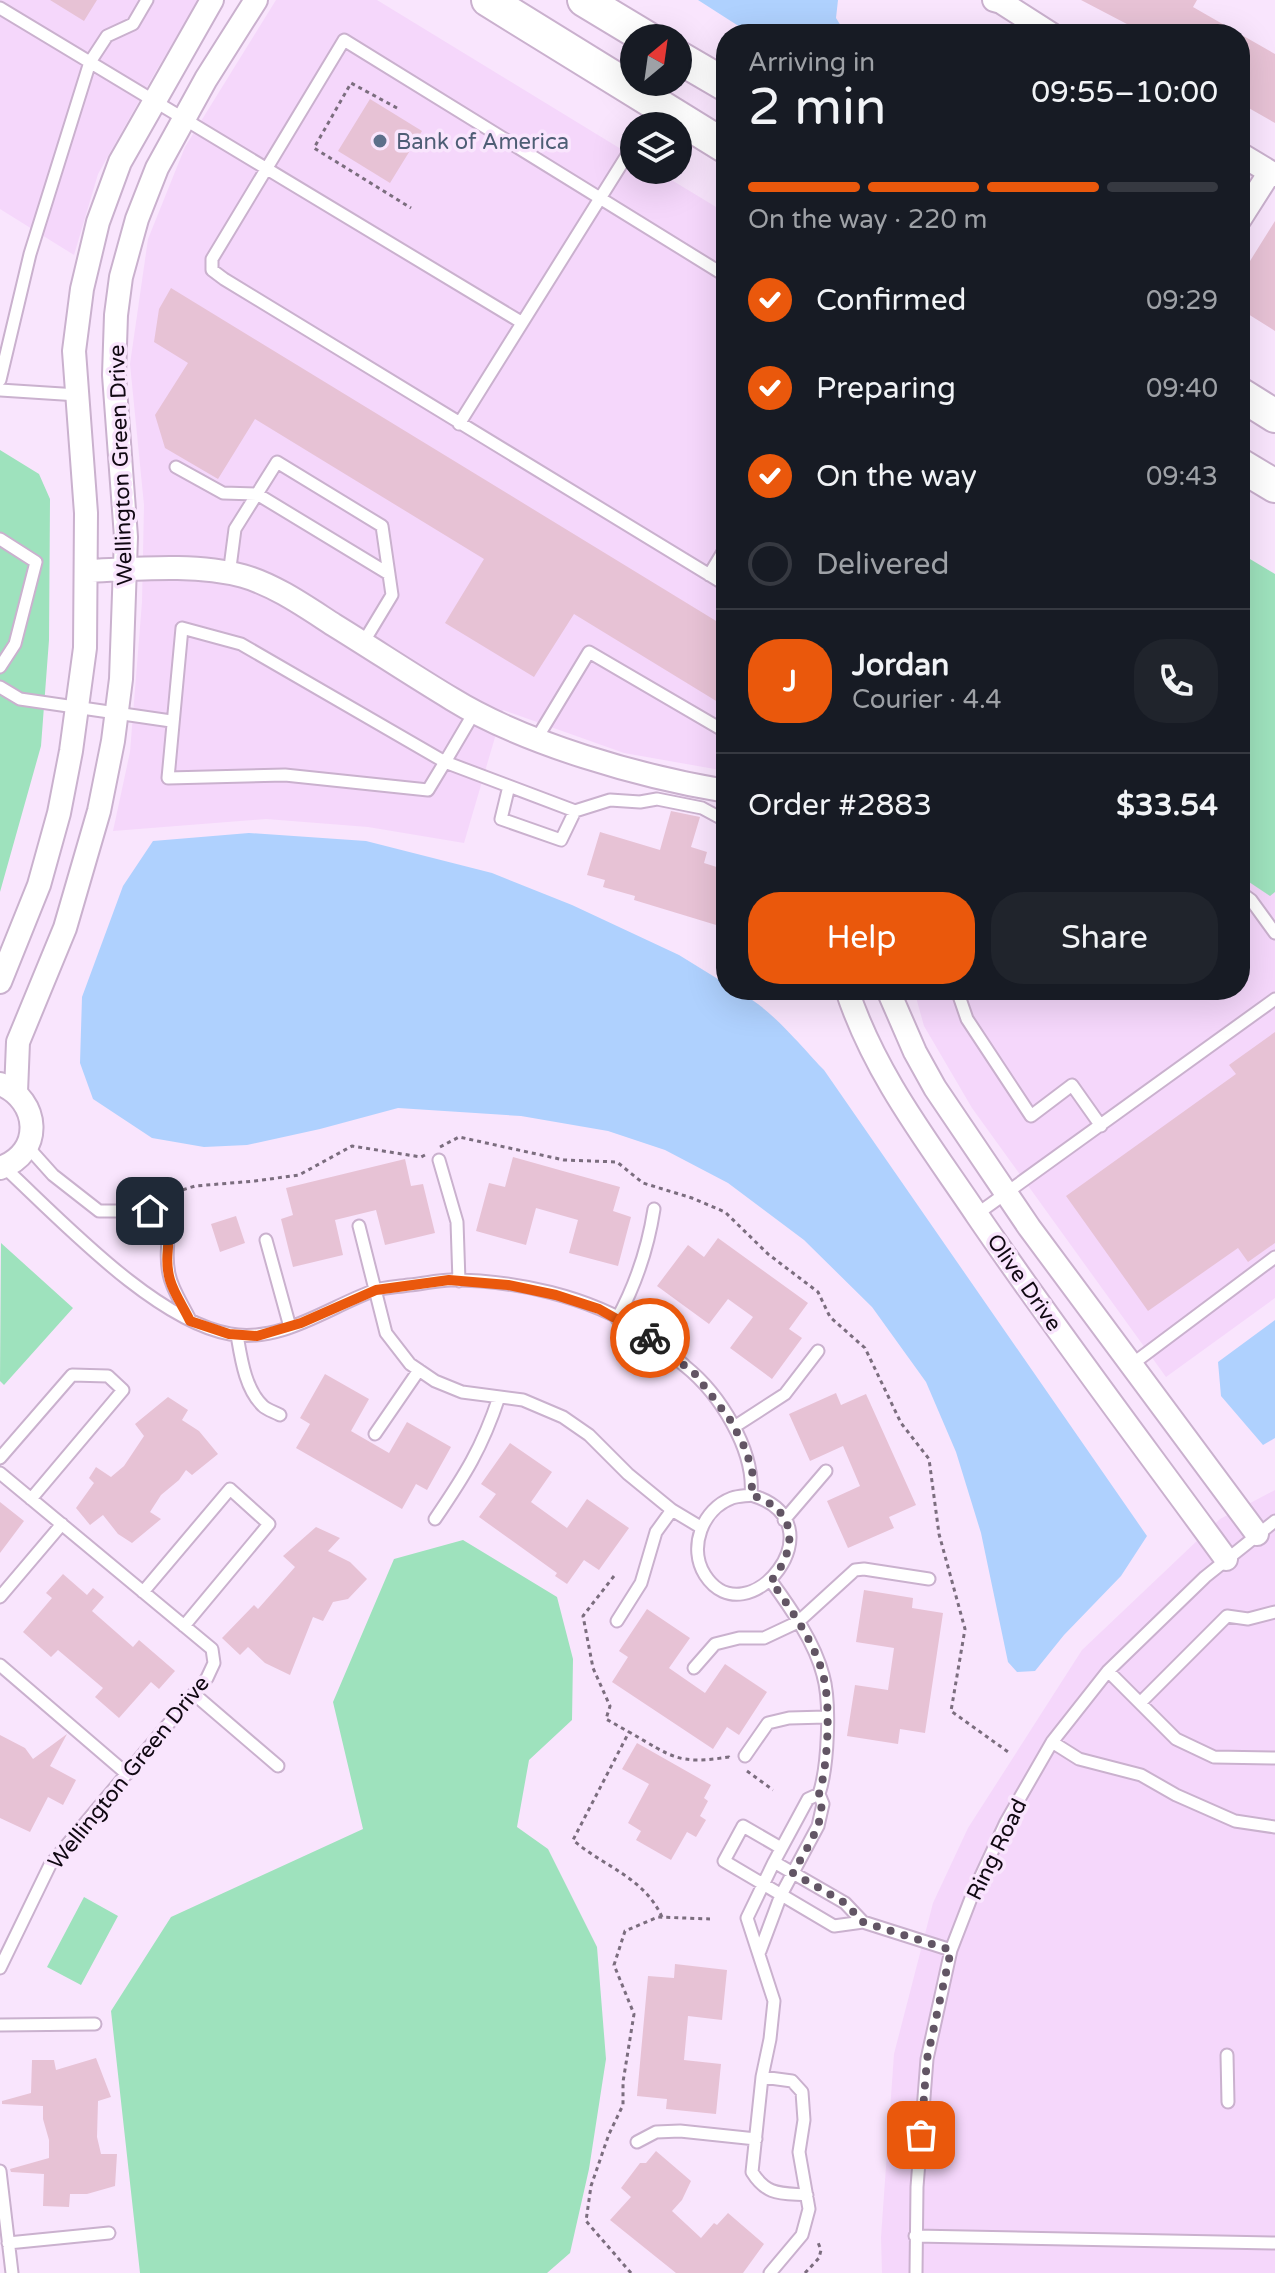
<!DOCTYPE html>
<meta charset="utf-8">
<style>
:root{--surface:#171b24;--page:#20242c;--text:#f1f3f6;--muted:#9ea1a6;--line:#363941;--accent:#ea580c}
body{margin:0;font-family:"Varela Round",sans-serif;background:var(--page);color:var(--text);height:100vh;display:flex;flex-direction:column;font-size:30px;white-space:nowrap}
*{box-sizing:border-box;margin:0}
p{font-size:26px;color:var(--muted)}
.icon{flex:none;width:44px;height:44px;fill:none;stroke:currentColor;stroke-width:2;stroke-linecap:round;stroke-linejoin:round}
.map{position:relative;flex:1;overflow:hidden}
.panel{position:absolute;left:716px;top:24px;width:534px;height:976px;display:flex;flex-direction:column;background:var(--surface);border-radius:32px;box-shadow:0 8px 32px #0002}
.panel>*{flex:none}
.needle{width:52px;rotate:29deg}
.fabs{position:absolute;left:620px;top:24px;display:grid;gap:16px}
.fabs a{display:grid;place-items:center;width:72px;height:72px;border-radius:50%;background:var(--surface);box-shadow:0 8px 32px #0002;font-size:40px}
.pin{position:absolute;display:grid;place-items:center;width:68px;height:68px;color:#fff;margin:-34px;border-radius:16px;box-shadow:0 4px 12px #0006}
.courier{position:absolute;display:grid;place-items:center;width:80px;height:80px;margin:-40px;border:6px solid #ea580c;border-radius:50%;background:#fff;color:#222;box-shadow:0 2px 10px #0007}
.summary em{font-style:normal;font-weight:600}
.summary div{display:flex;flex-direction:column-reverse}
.summary{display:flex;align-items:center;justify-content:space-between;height:136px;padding:0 32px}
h1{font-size:52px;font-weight:600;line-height:60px}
.bar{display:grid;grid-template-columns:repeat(4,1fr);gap:12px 8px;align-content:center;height:96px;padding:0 32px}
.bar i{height:10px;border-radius:6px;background:var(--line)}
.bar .active{background:var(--accent)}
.bar p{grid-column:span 4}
.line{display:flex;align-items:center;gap:20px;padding:0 32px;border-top:2px solid var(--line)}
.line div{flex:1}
.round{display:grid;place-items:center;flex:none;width:84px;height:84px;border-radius:32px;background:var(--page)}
ol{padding:0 32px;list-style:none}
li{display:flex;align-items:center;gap:24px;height:88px}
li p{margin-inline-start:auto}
li .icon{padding:8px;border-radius:50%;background:var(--accent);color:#fff;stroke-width:4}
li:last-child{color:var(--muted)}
li i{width:44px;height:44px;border:4px solid var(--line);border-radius:50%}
.button{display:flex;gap:16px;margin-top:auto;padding:16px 32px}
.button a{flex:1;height:92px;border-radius:32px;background:var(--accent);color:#fff;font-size:32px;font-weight:600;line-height:92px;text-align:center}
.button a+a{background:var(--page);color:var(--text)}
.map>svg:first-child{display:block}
</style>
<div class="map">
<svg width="1275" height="2273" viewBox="0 0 1275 2273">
<rect width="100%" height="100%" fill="#f9e5fd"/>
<path fill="#f5d7fb" d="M0 0H199L156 71 98 174 74 255 0 209Z
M276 0H377L634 157V170H655L726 213V771L624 753 503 710 464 843 368 827 266 819 113 831 130 752 142 602 144 505 130 364 148 239 185 147Z
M1240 871 1275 884V1298L1166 1377 972 1108 924 1026 914 990H1240Z
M1275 1490V2273H882L881 2237 894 2054 933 1903 968 1828 1082 1650 1220 1519Z"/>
<path fill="#9ee2bd" d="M0 450 39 474 50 499 49 640 41 746 0 892Z
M1240 553 1275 574V892L1270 896 1240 876Z
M1 1243 73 1308 4 1385 0 1381Z
M463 1540 557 1597 573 1659 572 1720 529 1760 517 1827 548 1849 597 1947 606 2059 589 2169 570 2253 547 2273H140L111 2011 171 1917 363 1829 333 1702 394 1559Z
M84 1897 118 1916 81 1985 47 1967Z"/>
<path fill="#afd1fe" d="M698 0H838L836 18 846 34H751Z
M249 833 366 841 492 873 572 905 679 955 726 984V990C757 990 802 1048 824 1070L1147 1536 1121 1576 1064 1635 1035 1671 1017 1672 1008 1662 981 1533 956 1452 926 1382 872 1307 804 1240 728 1183 665 1150 608 1131 521 1116 398 1108 320 1129 247 1145 204 1147 152 1138 93 1099 80 1063 82 997 123 886 153 841Z
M1275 1320V1438L1263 1445 1221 1396 1218 1362Z"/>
<path fill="#e7c2d5" d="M50 0H97L84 21Z
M1081 0H1197L1193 7 1240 34H1146Z
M1240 34 1275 54V123L1240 103Z
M370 99 422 131 390 183 338 151Z
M1275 221V331L1240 309V266L1245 269Z
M171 288 726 627V707L574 614 534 677 445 623 484 559 255 419 218 479 165 448 155 415 188 363 154 342 159 309Z
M671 811 700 817 691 847 707 852 704 863 726 870V928L634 900 635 896 603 887 605 880 587 875 600 832 660 850Z
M1275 1032V1243L1248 1262 1238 1248 1148 1311 1066 1196 1236 1074 1229 1065Z
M513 1157 620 1187 613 1211 631 1217 618 1266 569 1253 578 1220 536 1208 526 1245 476 1231 489 1183 505 1187Z
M405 1159 411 1186 423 1184 435 1233 385 1245 376 1210 335 1220 343 1255 293 1267 281 1219 293 1215 286 1188Z
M236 1216 245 1243 220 1252 211 1224Z
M718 1238 808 1303 789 1329 802 1338 772 1379 730 1348 753 1317 728 1299 709 1324 657 1286 688 1245 704 1257Z
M325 1374 369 1399 351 1431 389 1453 407 1422 451 1447 427 1490 416 1484 402 1509 296 1448 310 1424 300 1418Z
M836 1393 841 1405 866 1394 916 1505 889 1517 894 1528 848 1548 827 1501 860 1486 843 1446 810 1461 789 1414Z
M168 1397 188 1410 182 1420 199 1431 218 1454 192 1475 186 1470 179 1480 161 1495 150 1512 161 1519 132 1543 118 1534 103 1515 90 1525 76 1508 94 1483 89 1478 96 1467 111 1477 124 1466 144 1436 135 1424Z
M510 1443 552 1472 531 1502 567 1528 587 1499 629 1528 599 1570 584 1560 567 1584 555 1576 557 1573 479 1517 496 1494 481 1484Z
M0 1502 24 1521 0 1553Z
M316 1527 340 1538 328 1551 350 1562 367 1579 348 1599 333 1602 323 1621 313 1617 290 1675 265 1663 248 1647 240 1655 222 1638 254 1605 258 1609 295 1567 283 1556Z
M63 1574 87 1595 93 1588 104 1597 92 1611 133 1647 139 1640 175 1671 159 1689 151 1682 119 1718 95 1697 103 1688 58 1650 51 1657 23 1632 52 1598 46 1593Z
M864 1590 913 1598 912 1608 943 1613 925 1733 900 1729 898 1744 847 1736 855 1685 888 1690 894 1648 856 1642Z
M647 1609 690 1638 669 1668 705 1693 725 1664 767 1692 739 1735 727 1727 713 1749 612 1682 628 1657 619 1651Z
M67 1734 50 1766 76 1780 63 1805 48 1797 30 1832 0 1818V1735L25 1748 33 1759Z
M637 1743 711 1785 704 1798 708 1801 700 1816 706 1820 696 1837 687 1832 671 1860 636 1840 641 1831 628 1823 649 1784 622 1769Z
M675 1964 727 1970 722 2020 688 2016 684 2060 721 2064 716 2114 666 2109 667 2099 637 2096 648 1976 674 1978Z
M96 2058 111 2097 98 2101 97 2137 101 2154H117L115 2186 87 2194H70L69 2207 43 2206 44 2174 11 2172 10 2169 49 2158V2140L43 2119V2106L2 2104V2101L31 2093 32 2060H54L56 2070Z
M656 2151 691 2181 682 2200 672 2211 701 2238 714 2223 717 2225 728 2213 764 2244 743 2273H676L610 2220 631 2197 621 2188 640 2163H646Z"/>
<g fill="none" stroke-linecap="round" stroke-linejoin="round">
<g stroke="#cab1ce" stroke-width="15">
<path id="lane" d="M0 8 521 322
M645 126 658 106
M726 276 344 40 212 259V270L224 279 726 585
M0 380 30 254 90 62 107 36 133 24 147 0
M0 390 78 395
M459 424 634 144
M176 467 223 493 257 494 389 574
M0 539 36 562 15 644 0 667
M229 575 235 529 277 462 382 526 392 595 363 643
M709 575 726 547
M182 628 241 644 445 762 428 790 285 775 168 778Z
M0 687 20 699 171 721
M475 711 445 762 575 811 610 800 640 802 657 799 702 808 726 821
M537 738 589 652 726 732
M509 786 501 819 561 840 575 811
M1240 892 1251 900 1275 933
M957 990 967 1019 1031 1116 1072 1085 1101 1126
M27 1146 53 1175 99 1211H150C179 1238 162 1242 169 1274 172 1290 183 1305 190 1320
M439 1160 457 1222 459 1281
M4 1167C60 1219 155 1321 230 1334 281 1343 327 1308 373 1291 384 1287 397 1287 409 1285 423 1284 437 1280 451 1280 515 1280 588 1296 642 1331 657 1341 671 1354 685 1366 720 1394 755 1450 751 1495
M977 1214 1275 999
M359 1226 386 1333 410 1364 435 1381 462 1392 523 1400 563 1417 589 1435 628 1474 672 1510 702 1528
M266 1240 290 1327
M617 1319C636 1284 648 1248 654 1209
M237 1335C241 1358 245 1389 263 1406 267 1410 275 1412 280 1415
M1131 1365 1275 1257
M734 1427 785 1394 818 1351
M375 1434 419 1370
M0 1458 72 1375 108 1376 123 1390 31 1499
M0 1473 212 1649 214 1663 207 1678 50 1865 0 1968
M751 1495C844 1522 747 1640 705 1575 688 1548 702 1509 732 1498 738 1496 745 1496 751 1495Z
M435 1519C465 1475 482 1448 499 1397
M784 1520 826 1471
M143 1592 230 1489 269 1524 184 1626
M0 1597 62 1524
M617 1621 641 1583 656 1532 672 1510
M0 1665 127 1774
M694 1668 715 1644 739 1638H764L798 1622 855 1570 864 1569 929 1579
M1108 1671 1176 1739 1214 1757 1275 1758
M194 1694 278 1766
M1140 1703 1227 1616 1248 1619 1275 1612
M1052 1742 1079 1759 1141 1775 1176 1795 1235 1821 1275 1827
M745 1756 768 1723 789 1718 826 1717
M781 1848 743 1826 724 1861 834 1926 863 1922
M774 1862 845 1903 863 1922 951 1950
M760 1951 781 1895 818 1826 823 1804 819 1794C828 1767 831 1702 823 1675 815 1643 790 1607 771 1581
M0 2025 95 2024
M1227 2055 1228 2102
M762 2077 792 2081 802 2092 804 2120 799 2152 809 2209 802 2235 770 2273
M637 2142 656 2132 680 2131 756 2139
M0 2171 12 2273
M807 2195C781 2193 767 2196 752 2172L762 2077 770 2039 774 2001 747 1918 774 1862 808 1799 819 1794
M915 2236 1275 2243
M8 2243 109 2233
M916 2273 917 2187 927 2059 951 1950 973 1893 1006 1822 1052 1742 1108 1671 1205 1577 1275 1521"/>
</g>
<g stroke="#cab1ce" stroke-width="26">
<path id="street" d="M994 0 1001 2 1051 34
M1240 154 1275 175
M1240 219 1270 172
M87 571C135 569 196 563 243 576 275 585 306 607 334 625 373 649 412 675 452 699 525 744 641 777 726 791
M0 982 39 885 59 813 71 751 85 648 86 513 74 351 82 289 98 222 120 162 212 0
M847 990C875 1075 928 1142 977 1215 1057 1332 1143 1445 1226 1559
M888 990 915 1052 935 1088 1029 1227 1257 1534
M0 1084C40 1100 44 1153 0 1168
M16 1092 18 1042 65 928 99 811 113 741 121 679 126 537 114 375 116 315 121 277 137 219 157 168 206 79 256 0"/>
</g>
<g stroke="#cab1ce" stroke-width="36">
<path id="secondary" d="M488 0 726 147
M584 0 647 38
M678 57 726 85
M1240 394 1275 416
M1240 465 1275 486"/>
</g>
<path stroke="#7b6d7e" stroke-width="3" stroke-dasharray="4 4" stroke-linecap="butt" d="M397 108 351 83 314 148 411 208
M440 1147 459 1137 564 1160 617 1162 643 1183 692 1198 725 1212 768 1254 818 1292 830 1317 865 1348 901 1423 929 1459 939 1534 965 1629 951 1711 1011 1754
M160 1197 195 1186 255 1181 299 1175 352 1146 421 1157 427 1154
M614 1576 583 1616 593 1668 610 1706 606 1719 629 1732
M747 1771 773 1790
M662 1917C644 1877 604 1867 573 1840L629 1732C673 1757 677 1765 729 1757L731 1759
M631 2273 586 2221 591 2186 609 2134 623 2105V2082L634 2014 614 1965 625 1931 658 1917 710 1919
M805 2273 819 2258 821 2250 817 2240"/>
<use href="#lane" stroke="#fff" stroke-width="11"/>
<use href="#street" stroke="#fff" stroke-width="22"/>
<use href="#secondary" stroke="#fff" stroke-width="32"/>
</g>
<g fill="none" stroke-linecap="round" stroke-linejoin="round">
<path stroke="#625564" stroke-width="8" stroke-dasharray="0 14.4" d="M650 1338 695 1374 731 1421 746 1450 753 1475 751 1495C797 1509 799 1547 771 1581 790 1608 815 1643 823 1675 831 1702 828 1767 819 1794 829 1819 805 1850 793 1873L845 1903 863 1922 951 1950 927 2059 921 2135"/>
<path stroke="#ea580c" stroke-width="10" d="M150 1211C182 1240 160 1246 170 1280 174 1294 184 1308 190 1321L229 1334 257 1336 301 1323 376 1290 449 1280 508 1285 556 1295 599 1309 650 1338"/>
</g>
<circle fill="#5c6f8a" stroke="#f9e5fd" stroke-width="3" cx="380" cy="141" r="8"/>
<g text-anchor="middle" stroke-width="7" stroke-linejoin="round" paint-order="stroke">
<g font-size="22" fill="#4e5e75" stroke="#f9e5fd" text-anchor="start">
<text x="396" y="149">Bank of America</text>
</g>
<g font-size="22" fill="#100812" stroke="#f9e5fd">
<text transform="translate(120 465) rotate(-92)" y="8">Wellington Green Drive</text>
<text transform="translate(1025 1282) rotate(55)" y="8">Olive Drive</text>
<text transform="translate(128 1772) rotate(-51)" y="8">Wellington Green Drive</text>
<text transform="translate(996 1849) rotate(-64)" y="8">Ring Road</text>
</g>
</g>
</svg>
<div class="fabs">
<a><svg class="needle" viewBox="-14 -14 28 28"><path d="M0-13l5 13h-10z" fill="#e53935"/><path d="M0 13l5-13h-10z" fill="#9ea1a6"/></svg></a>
<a><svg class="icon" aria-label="layers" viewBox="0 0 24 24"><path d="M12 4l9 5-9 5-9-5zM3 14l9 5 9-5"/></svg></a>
</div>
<div class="pin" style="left:921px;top:2135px;background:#ea580c"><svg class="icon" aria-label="bag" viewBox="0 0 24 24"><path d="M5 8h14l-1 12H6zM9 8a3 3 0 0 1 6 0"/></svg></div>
<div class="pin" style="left:150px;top:1211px;background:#1f2937"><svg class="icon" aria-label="home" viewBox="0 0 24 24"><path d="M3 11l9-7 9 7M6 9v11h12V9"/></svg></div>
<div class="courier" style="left:650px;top:1338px"><svg class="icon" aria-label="bike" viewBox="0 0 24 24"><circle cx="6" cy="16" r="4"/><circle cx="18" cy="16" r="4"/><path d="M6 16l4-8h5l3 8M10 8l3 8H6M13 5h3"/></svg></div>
<section class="panel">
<div class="summary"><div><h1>2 min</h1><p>Arriving in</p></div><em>09:55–10:00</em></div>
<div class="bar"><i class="active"></i><i class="active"></i><i class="active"></i><i></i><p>On the way · 220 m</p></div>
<ol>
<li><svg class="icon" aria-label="check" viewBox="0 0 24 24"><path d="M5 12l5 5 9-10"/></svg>Confirmed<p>09:29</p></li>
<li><svg class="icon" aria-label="check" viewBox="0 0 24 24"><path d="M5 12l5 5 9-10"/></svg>Preparing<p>09:40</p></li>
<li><svg class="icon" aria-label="check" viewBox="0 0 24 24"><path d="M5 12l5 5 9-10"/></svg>On the way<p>09:43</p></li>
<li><i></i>Delivered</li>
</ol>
<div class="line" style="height:144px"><b class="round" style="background:var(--accent);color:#fff">J</b><div><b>Jordan</b><p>Courier · 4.4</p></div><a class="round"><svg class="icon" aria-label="phone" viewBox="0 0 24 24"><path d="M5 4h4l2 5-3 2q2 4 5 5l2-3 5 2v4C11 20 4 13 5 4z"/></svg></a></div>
<div class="line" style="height:104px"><div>Order #2883</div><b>$33.54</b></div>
<div class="button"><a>Help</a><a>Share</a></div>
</section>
</div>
